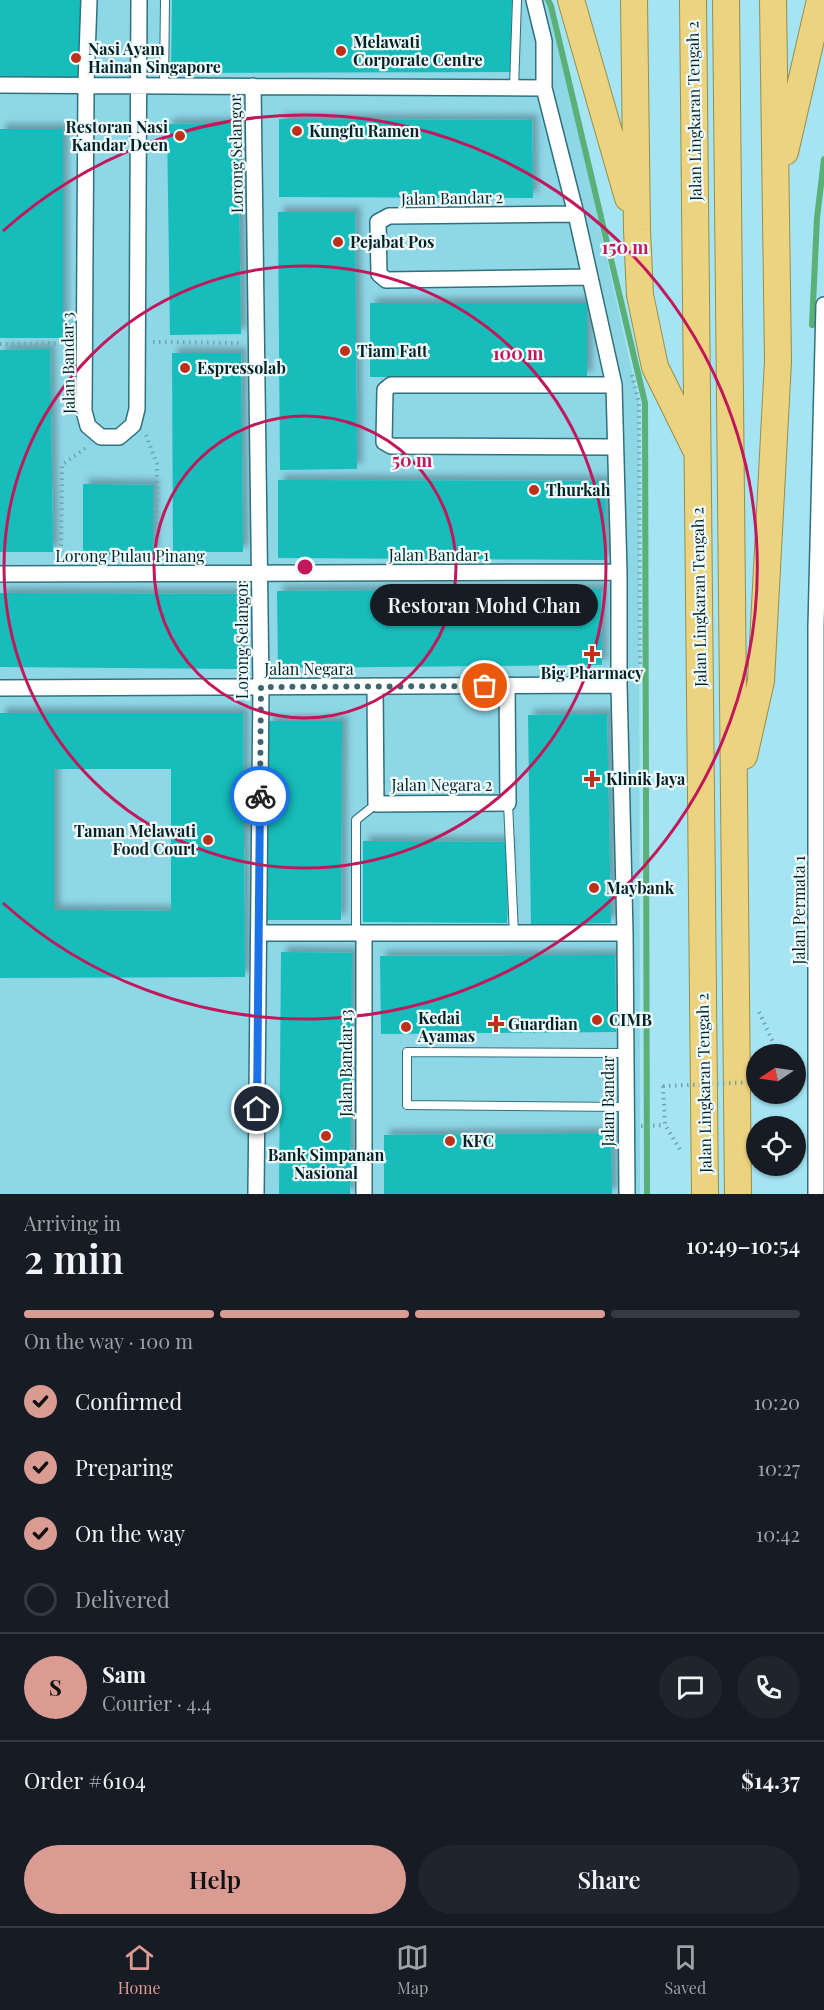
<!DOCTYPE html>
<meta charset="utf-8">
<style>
:root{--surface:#171b24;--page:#20242c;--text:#f1f3f6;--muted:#9ea1a6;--line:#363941;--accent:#da9c92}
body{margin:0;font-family:"Playfair Display",serif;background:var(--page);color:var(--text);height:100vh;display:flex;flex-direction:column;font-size:22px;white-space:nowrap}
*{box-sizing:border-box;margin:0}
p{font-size:20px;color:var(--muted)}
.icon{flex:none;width:33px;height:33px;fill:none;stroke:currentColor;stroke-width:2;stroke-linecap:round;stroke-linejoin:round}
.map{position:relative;height:1194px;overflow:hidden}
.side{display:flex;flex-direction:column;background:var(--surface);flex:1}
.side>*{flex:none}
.needle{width:39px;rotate:257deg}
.buttons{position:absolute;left:746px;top:1044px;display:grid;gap:12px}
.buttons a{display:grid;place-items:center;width:60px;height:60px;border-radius:50%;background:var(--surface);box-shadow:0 2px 4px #0004;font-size:30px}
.pin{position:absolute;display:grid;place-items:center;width:51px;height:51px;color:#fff;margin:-26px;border:3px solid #fff;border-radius:50%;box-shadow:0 2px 6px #0007}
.courier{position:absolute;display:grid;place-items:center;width:60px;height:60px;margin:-30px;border:4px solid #1a73e8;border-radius:50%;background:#fff;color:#222;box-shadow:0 2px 8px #0007}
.bubble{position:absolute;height:42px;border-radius:21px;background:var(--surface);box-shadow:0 2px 4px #0004;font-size:20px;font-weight:600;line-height:42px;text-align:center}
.headline em{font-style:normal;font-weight:600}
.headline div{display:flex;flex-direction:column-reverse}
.headline{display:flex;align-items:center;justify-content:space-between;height:102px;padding:0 24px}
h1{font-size:39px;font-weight:600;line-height:45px}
.bar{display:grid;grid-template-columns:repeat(4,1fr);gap:9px 6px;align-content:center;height:72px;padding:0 24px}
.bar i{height:8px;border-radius:4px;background:var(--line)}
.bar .selected{background:var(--accent)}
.bar p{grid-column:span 4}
.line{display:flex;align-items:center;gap:15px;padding:0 24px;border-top:2px solid var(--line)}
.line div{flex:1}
.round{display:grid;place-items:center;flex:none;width:63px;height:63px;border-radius:32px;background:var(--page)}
ol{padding:0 24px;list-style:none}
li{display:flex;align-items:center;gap:18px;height:66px}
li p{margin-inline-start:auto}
li .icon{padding:6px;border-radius:50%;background:var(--accent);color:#111;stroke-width:4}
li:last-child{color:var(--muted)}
li i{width:33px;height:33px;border:3px solid var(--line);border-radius:50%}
.cta{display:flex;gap:12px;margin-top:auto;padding:12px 24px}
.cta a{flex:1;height:69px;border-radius:36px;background:var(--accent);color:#111;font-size:24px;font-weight:600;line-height:69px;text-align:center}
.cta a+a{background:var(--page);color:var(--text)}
.tabs{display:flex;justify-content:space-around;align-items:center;height:84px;border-top:2px solid var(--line);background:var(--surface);font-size:16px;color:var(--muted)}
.tabs a{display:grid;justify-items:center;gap:3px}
.tabs .selected{color:var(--accent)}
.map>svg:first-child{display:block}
</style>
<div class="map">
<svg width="824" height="1194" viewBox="0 0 824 1194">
<defs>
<filter id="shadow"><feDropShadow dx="5.5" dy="-5.5" stdDeviation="3" flood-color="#0004"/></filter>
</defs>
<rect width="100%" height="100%" fill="#a5e4f2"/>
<path fill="#8ed7e7" d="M0 0H549L639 403 640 1194H0Z"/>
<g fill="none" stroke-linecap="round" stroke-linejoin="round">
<path stroke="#5ab076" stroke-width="6" d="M548 0 551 6 645 403 647 1194
M812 325 817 218 824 159"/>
</g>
<path fill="#17bdba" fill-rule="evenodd" filter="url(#shadow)" d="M0 0H80V78L0 79Z
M172 0H512L510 72 171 73Z
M279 119 532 120 533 198 279 197Z
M238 123 241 334 170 335 167 124Z
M0 129H63V338H0Z
M278 212H355L357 469 280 470Z
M370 303H587V377H370Z
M50 349 53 552H0V350Z
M172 353H241L243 552H173Z
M278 480 606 481 605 560 278 558Z
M83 484 153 485V555H83Z
M601 589 602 665 278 668 277 591Z
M0 593 241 594 240 669 0 667Z
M0 713H243L245 977 0 978ZM54 769H171V911L54 910Z
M607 714 611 923 531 925 528 715Z
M267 721H342L341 920H267Z
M363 841 508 842 507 923 363 922Z
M281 952 352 953 350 1194H279Z
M615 955 616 1032 381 1034 380 956Z
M611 1133 612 1194H384V1135Z"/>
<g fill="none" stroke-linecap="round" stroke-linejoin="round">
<g stroke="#31707d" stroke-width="10">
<path id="service" d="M164 86 165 0
M514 88 517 0
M508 803 514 934
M356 933V820L376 804
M626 1053 407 1052V1105L626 1107"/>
</g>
<g stroke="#31707d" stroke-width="18">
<path id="minor" d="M89 0 86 85 84 411 88 426 101 437H119L133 425 137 409 139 0
M534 0 544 41V88L576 214 614 385 619 572V685L625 933 627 1194
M0 85 544 88
M253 86 261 687 256 1194
M576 214 389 216 378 222 379 274 386 280 590 277
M614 385H391L385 390 384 442 391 446 615 447
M0 574 619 572
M375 686 376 804 508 803 507 685
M0 688 619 685
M259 933H625
M364 1194V933
M816 1194V627L824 305"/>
</g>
<g stroke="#998e4b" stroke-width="28">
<path id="trunk" d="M571 0 628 198
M634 0 637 230 640 295 655 367 695 448
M693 0 705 1194
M726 0 738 1194
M785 152 820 0
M744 756 761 681 778 361 773 0"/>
</g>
<path stroke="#70a3ae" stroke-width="4" stroke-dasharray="1.5 4.5" stroke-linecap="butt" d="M153 342 241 343
M0 344 69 343
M632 375 639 403 640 669H634
M146 435 157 464 156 558
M61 558 62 465 87 447
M759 1012 773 1042V1054
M663 1086 665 1125 682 1153
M641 1126 665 1125"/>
<use href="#service" stroke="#fff" stroke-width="8"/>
<use href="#minor" stroke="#fff" stroke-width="15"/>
<use href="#trunk" stroke="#ecd37f" stroke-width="26"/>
<path stroke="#70a3ae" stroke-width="4" stroke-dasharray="1.5 4.5" stroke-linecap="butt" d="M663 1086 756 1082"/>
</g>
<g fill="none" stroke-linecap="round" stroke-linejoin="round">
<path stroke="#3e666e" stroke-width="6" stroke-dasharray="0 10.8" d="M260 796 261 687 485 686"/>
<path stroke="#1a73e8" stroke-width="8" d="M257 1109 260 796"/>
</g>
<g fill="none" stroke="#c2185b" stroke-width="3">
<circle cx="305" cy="567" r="151"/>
<circle cx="305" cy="567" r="301"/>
<path d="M3 231A452 452 0 1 1 3 903"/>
</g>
<g fill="#bd3118" stroke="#effcfe" stroke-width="2">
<circle cx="341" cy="51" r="6"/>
<circle cx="76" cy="58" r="6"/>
<circle cx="297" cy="131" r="6"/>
<circle cx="180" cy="136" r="6"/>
<circle cx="338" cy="242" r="6"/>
<circle cx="345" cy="351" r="6"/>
<circle cx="185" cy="368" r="6"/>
<circle cx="534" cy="490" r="6"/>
<path d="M589 645h6v6h6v6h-6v6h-6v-6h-6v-6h6z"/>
<path d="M589 770h6v6h6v6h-6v6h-6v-6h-6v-6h6z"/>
<circle cx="208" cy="840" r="6"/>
<circle cx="594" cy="888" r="6"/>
<circle cx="597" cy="1020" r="6"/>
<path d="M493 1015h6v6h6v6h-6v6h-6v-6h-6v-6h6z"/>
<circle cx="406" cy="1027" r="6"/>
<circle cx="326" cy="1136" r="6"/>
<circle cx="450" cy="1141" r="6"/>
</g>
<g text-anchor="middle" stroke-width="4.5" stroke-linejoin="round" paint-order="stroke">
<g font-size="16" font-weight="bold" fill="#072227" stroke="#effcfe" text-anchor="start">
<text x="353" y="48">Melawati<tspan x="353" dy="18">Corporate Centre</tspan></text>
<text x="88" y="55">Nasi Ayam<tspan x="88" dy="18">Hainan Singapore</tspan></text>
<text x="168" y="133" text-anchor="end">Restoran Nasi<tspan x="168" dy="18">Kandar Deen</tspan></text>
<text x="309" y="137">Kungfu Ramen</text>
<text x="350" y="248">Pejabat Pos</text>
<text x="357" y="357">Tiam Fatt</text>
<text x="197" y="374">Espressolab</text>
<text x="546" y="496">Thurkah</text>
<text x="592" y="679" text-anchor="middle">Big Pharmacy</text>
<text x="606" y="785">Klinik Jaya</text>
<text x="196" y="837" text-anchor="end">Taman Melawati<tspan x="196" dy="18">Food Court</tspan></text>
<text x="606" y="894">Maybank</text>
<text x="418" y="1024">Kedai<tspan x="418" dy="18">Ayamas</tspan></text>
<text x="609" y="1026">CIMB</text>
<text x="508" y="1030">Guardian</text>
<text x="462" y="1147">KFC</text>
<text x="326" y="1161" text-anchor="middle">Bank Simpanan<tspan x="326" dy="18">Nasional</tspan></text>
</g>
<g font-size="16" fill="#072227" stroke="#effcfe">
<text transform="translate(694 111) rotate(-91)" y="6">Jalan Lingkaran Tengah 2</text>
<text transform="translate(236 154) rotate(-91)" y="6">Lorong Selangor</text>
<text transform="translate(452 198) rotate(-1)" y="6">Jalan Bandar 2</text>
<text transform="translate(68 363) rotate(-91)" y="6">Jalan Bandar 3</text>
<text x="439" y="561">Jalan Bandar 1</text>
<text x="130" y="562">Lorong Pulau Pinang</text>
<text transform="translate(699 597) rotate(-91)" y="6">Jalan Lingkaran Tengah 2</text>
<text transform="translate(242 640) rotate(-90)" y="6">Lorong Selangor</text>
<text x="309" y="675">Jalan Negara</text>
<text x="442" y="791">Jalan Negara 2</text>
<text transform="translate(799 910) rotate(-90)" y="6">Jalan Permata 1</text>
<text transform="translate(346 1063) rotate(-90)" y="6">Jalan Bandar 13</text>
<text transform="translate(704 1083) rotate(-91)" y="6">Jalan Lingkaran Tengah 2</text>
<text transform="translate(608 1101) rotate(-90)" y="6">Jalan Bandar</text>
</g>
</g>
<circle cx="305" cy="567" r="9" fill="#c2185b" stroke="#effcfe" stroke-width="3"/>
<g font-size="18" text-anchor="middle" font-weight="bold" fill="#c2185b" stroke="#effcfe" stroke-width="4.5" stroke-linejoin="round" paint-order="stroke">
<text x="625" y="254">150 m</text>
<text x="518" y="360">100 m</text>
<text x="412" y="467">50 m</text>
</g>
</svg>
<div class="buttons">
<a><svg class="needle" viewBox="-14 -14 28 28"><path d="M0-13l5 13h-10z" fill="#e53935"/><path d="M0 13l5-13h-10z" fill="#9ea1a6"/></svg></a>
<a><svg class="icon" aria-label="locate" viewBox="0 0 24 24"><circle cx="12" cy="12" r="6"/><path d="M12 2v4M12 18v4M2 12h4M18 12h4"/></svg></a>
</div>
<div class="pin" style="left:485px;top:686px;background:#ea580c"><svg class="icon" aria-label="bag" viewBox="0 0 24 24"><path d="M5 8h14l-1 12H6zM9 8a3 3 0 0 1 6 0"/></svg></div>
<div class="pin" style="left:257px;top:1109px;background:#1f2937"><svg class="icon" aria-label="home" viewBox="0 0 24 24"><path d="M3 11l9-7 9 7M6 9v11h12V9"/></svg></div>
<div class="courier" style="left:260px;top:796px"><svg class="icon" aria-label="bike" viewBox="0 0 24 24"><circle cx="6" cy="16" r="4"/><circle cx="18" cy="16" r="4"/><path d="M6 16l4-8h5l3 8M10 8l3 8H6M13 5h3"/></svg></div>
<div class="bubble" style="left:370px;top:584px;width:228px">Restoran Mohd Chan</div>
</div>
<section class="side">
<div class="headline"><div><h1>2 min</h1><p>Arriving in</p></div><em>10:49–10:54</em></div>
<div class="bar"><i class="selected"></i><i class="selected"></i><i class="selected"></i><i></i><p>On the way · 100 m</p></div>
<ol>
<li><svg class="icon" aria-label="check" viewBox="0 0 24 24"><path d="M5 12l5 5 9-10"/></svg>Confirmed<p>10:20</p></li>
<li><svg class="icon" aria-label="check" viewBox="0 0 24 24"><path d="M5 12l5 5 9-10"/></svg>Preparing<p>10:27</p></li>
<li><svg class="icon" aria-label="check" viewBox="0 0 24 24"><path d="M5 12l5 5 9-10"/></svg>On the way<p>10:42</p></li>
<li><i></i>Delivered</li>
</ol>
<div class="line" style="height:108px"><b class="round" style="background:var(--accent);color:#111">S</b><div><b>Sam</b><p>Courier · 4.4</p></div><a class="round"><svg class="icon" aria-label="chat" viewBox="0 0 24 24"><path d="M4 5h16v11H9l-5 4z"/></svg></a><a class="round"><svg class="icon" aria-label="phone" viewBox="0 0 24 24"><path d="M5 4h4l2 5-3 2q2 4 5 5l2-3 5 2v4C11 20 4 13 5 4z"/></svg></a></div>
<div class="line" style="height:78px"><div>Order #6104</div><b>$14.37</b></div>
<div class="cta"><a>Help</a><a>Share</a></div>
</section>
<nav class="tabs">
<a class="selected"><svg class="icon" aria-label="home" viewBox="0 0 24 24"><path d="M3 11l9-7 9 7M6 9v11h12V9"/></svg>Home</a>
<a><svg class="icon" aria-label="map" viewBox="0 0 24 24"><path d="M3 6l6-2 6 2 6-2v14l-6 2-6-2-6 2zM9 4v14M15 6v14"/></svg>Map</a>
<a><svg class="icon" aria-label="saved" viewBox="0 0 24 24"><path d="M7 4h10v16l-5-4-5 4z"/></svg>Saved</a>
</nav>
